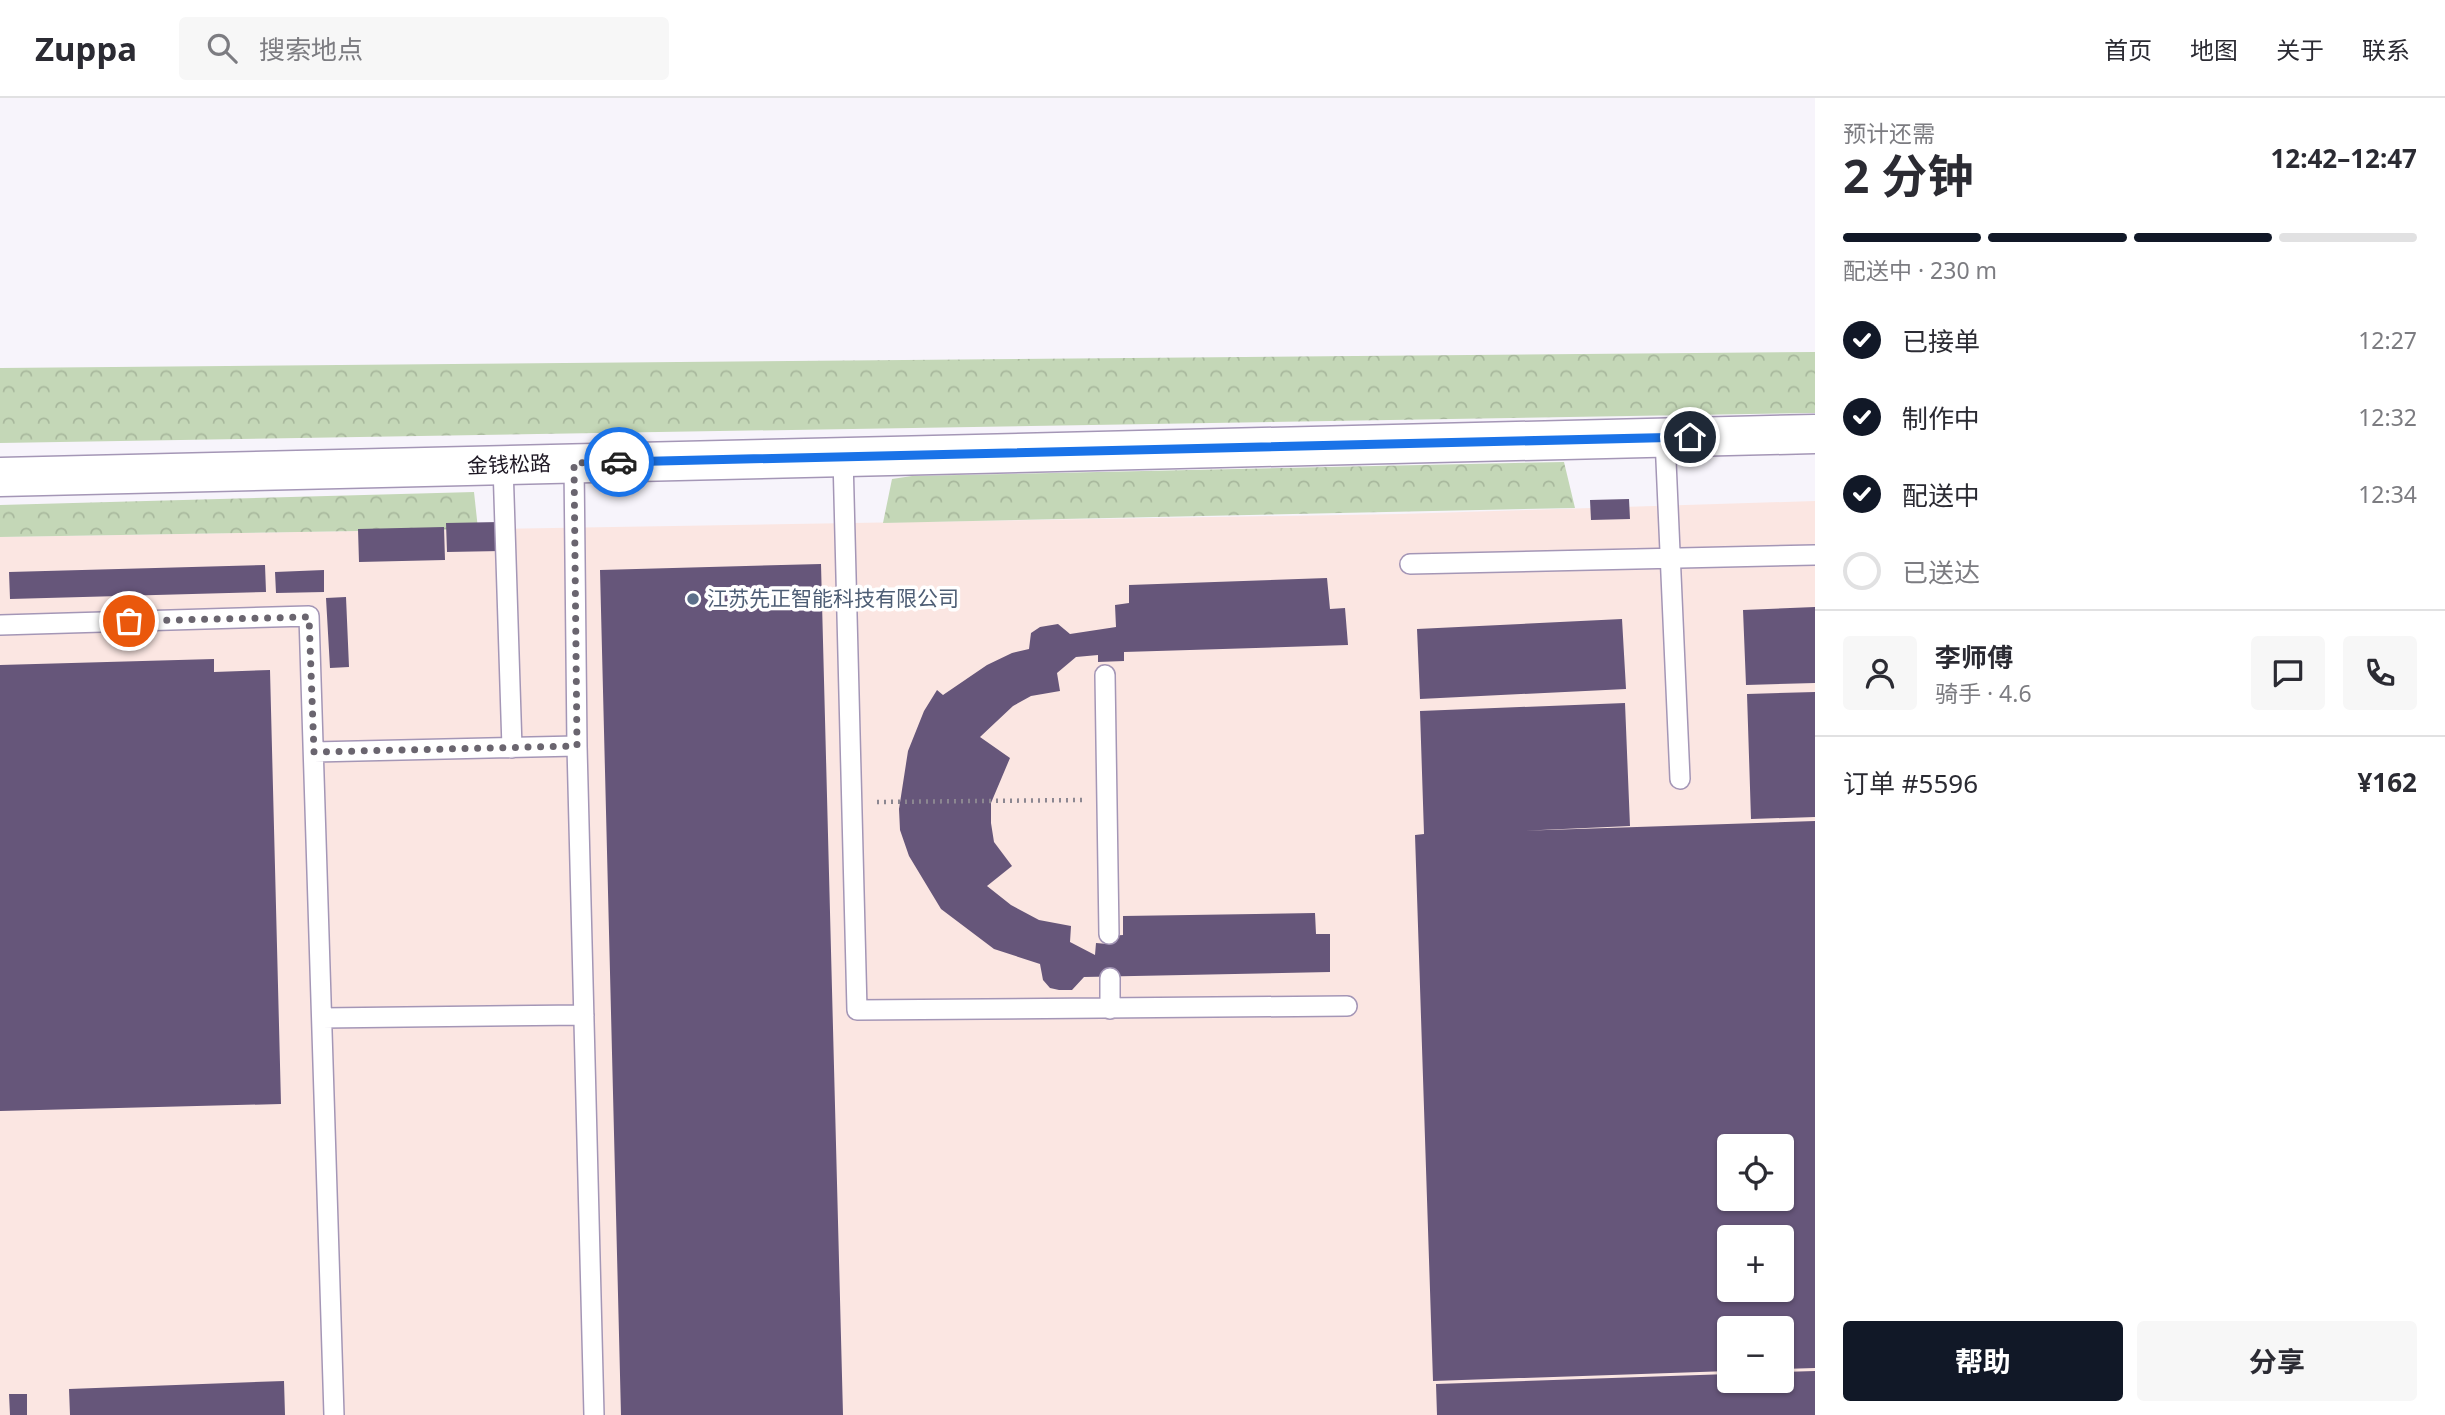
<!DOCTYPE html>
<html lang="zh">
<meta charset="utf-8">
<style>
:root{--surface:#fff;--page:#f7f7f7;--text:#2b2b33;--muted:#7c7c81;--line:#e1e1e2;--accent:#111827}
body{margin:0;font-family:"Noto Sans","Noto Sans SC",sans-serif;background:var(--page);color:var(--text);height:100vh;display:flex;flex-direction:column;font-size:26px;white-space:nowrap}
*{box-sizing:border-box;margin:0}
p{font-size:23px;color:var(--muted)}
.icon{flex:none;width:38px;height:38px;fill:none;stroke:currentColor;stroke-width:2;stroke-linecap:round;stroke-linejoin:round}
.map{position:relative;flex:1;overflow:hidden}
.details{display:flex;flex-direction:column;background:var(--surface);width:630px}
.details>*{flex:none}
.tools{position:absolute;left:1717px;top:1036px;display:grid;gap:14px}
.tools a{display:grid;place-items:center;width:77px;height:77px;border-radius:7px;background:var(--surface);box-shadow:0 2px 5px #0004;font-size:35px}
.pin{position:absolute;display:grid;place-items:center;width:60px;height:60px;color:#fff;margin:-30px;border:4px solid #fff;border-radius:50%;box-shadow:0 2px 7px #0007}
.courier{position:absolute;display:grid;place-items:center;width:70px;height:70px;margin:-35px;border:5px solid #1a73e8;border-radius:50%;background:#fff;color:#222;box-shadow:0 2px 9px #0007}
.overview em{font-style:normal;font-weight:700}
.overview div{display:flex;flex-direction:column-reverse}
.overview{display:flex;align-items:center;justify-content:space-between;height:119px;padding:0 28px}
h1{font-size:46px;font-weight:700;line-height:52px}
.bar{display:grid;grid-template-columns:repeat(4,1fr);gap:10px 7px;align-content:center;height:84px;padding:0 28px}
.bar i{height:9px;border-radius:5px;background:var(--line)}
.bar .selected{background:var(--accent)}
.bar p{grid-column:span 4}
.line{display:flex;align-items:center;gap:18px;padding:0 28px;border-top:2px solid var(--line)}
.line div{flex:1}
.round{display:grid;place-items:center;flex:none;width:74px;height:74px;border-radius:7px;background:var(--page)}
ol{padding:0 28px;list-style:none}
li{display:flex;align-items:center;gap:21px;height:77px}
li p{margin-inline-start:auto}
li .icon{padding:7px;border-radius:50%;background:var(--accent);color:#fff;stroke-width:4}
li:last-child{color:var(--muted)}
li i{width:38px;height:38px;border:4px solid var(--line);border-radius:50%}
.button{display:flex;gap:14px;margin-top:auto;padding:14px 28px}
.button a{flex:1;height:80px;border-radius:7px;background:var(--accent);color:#fff;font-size:28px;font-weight:700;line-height:80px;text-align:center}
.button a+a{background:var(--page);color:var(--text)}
header{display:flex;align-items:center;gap:42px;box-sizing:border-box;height:98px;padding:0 35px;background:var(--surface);border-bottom:2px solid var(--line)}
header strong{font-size:33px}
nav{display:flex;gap:38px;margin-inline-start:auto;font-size:24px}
.search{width:490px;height:63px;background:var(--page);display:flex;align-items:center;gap:18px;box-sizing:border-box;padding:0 24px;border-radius:7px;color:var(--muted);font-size:26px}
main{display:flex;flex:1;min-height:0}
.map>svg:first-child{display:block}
</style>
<header>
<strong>Zuppa</strong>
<div class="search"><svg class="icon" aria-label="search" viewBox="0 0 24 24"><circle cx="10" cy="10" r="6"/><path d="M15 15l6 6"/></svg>搜索地点</div>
<nav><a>首页</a><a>地图</a><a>关于</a><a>联系</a></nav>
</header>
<main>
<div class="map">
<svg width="1815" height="1317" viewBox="0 0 1815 1317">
<defs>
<pattern id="forest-crowns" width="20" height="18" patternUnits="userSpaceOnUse" patternTransform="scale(1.75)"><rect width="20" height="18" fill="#c4d7b7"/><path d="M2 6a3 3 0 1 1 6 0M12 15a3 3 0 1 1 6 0" fill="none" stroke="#a8b89d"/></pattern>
</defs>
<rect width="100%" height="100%" fill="#f7f4fb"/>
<path fill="#fbe6e2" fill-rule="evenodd" d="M1815 403V1317H0V439L1400 416ZM1729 1048H1782V1101H1729ZM1729 1139H1782V1192H1729ZM1729 1230H1782V1283H1729Z"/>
<path fill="url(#forest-crowns)" d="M1815 254V315L0 345V270Z
M1564 364 1575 410 883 425 892 381 912 378Z
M474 394 478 431 0 439V407Z"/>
<path fill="#66567a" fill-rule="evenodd" d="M1629 401 1630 421 1591 422 1590 402Z
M500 424 501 453 447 454 446 425Z
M444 429 445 462 359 464 358 431Z
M821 466 843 1317H621L600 472Z
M265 467 266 494 10 501 9 474Z
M324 472V494L276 495 275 474Z
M1327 480 1330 511 1345 510 1348 547 1124 554V563L1098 564V557L1076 559 1057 575 1060 593 1031 598 1013 608 980 639 1010 660 991 705V725L994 744 1012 768 987 788 1011 807 1039 822 1071 828 1070 844 1095 857 1096 845 1108 846V838L1123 837V818L1315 815 1316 836H1330V874L1084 879 1072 892H1059L1050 890 1043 882 1040 866 994 851 941 811 909 758 900 732 899 711 908 653 924 613 937 592 943 597 987 567 1012 555 1029 551 1031 535 1040 529 1058 526 1070 536 1116 529 1115 507 1129 505V487Z
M346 499 349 569 330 570 326 500Z
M1815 509V585L1746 587 1743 512Z
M1622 521 1626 591 1420 601 1417 531Z
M214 561V574L270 572 281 1006 0 1013V567Z
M1815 594V719L1751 721 1747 596Z
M1625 605 1630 728 1520 733 1815 723V1270L1782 1271V1230H1729V1273L1433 1283 1415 737 1424 736 1420 613ZM1729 1048H1782V1101H1729ZM1729 1139H1782V1192H1729Z
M1815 1273V1317H1437L1436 1286 1729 1276V1283H1782V1274Z
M284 1283 285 1317H70L69 1291Z
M9 1296H27V1317H10Z"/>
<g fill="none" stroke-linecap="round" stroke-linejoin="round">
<g stroke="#a496b6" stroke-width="22">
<path id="service" d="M1665 340 1680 681
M843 359 857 912 1347 908
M574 365 577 648 594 1317
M503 367 512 650
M1410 466 1815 457
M0 527 309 518 334 1317
M1105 577 1109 836
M314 654 577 648
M1110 880V911
M322 920 584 917"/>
</g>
<g stroke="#a496b6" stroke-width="41">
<path id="minor" d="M0 379 1815 336"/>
</g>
<path stroke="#8c8791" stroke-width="4.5" stroke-dasharray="2 5" stroke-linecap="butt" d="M877 704 1082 702"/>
<use href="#service" stroke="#fff" stroke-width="19"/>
<use href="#minor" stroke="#fff" stroke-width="38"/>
</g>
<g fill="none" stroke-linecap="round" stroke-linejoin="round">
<path stroke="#6a656f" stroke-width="7" stroke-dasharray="0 12.6" d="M129 523 309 519 314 654 577 648 574 365 619 364"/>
<path stroke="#1a73e8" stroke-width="9" d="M619 364 1690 339"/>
</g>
<circle fill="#5c6f8a" stroke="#fff" stroke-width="2.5" cx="693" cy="501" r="7"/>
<g text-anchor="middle" stroke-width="7" stroke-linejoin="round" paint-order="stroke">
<g font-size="21" fill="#1e1824" stroke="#fff">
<text transform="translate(509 367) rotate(-2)" y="7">金钱松路</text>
</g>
<g font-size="21" fill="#4e5e75" stroke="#fff" text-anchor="start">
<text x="707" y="508">江苏先正智能科技有限公司</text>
</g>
</g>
</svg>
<div class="tools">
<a><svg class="icon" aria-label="locate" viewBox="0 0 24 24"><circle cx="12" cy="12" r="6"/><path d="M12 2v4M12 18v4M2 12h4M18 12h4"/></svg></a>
<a>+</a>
<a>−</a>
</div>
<div class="pin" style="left:129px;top:523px;background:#ea580c"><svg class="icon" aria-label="bag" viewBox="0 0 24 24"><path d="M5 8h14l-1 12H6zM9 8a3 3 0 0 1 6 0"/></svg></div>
<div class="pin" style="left:1690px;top:339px;background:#1f2937"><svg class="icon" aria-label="home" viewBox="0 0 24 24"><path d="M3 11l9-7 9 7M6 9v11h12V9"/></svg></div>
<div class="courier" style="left:619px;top:364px"><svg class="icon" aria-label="car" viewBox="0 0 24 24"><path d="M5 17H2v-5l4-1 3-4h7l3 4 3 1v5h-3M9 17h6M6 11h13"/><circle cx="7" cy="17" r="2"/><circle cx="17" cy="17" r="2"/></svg></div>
</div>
<section class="details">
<div class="overview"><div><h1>2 分钟</h1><p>预计还需</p></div><em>12:42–12:47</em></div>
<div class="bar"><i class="selected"></i><i class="selected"></i><i class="selected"></i><i></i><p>配送中 · 230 m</p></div>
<ol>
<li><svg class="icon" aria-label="check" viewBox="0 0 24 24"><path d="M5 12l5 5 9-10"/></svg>已接单<p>12:27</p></li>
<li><svg class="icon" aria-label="check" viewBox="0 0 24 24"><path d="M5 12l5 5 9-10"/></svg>制作中<p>12:32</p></li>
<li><svg class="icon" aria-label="check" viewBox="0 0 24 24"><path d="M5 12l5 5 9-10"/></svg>配送中<p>12:34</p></li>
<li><i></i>已送达</li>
</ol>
<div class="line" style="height:126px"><a class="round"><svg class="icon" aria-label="person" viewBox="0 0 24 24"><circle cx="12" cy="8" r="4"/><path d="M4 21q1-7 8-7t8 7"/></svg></a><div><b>李师傅</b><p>骑手 · 4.6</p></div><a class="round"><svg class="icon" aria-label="chat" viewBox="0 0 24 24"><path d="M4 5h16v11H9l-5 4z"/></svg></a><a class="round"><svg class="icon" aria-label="phone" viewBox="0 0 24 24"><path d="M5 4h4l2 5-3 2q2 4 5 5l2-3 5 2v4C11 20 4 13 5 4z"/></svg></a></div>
<div class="line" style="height:91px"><div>订单 #5596</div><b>¥162</b></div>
<div class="button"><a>帮助</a><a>分享</a></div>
</section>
</main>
